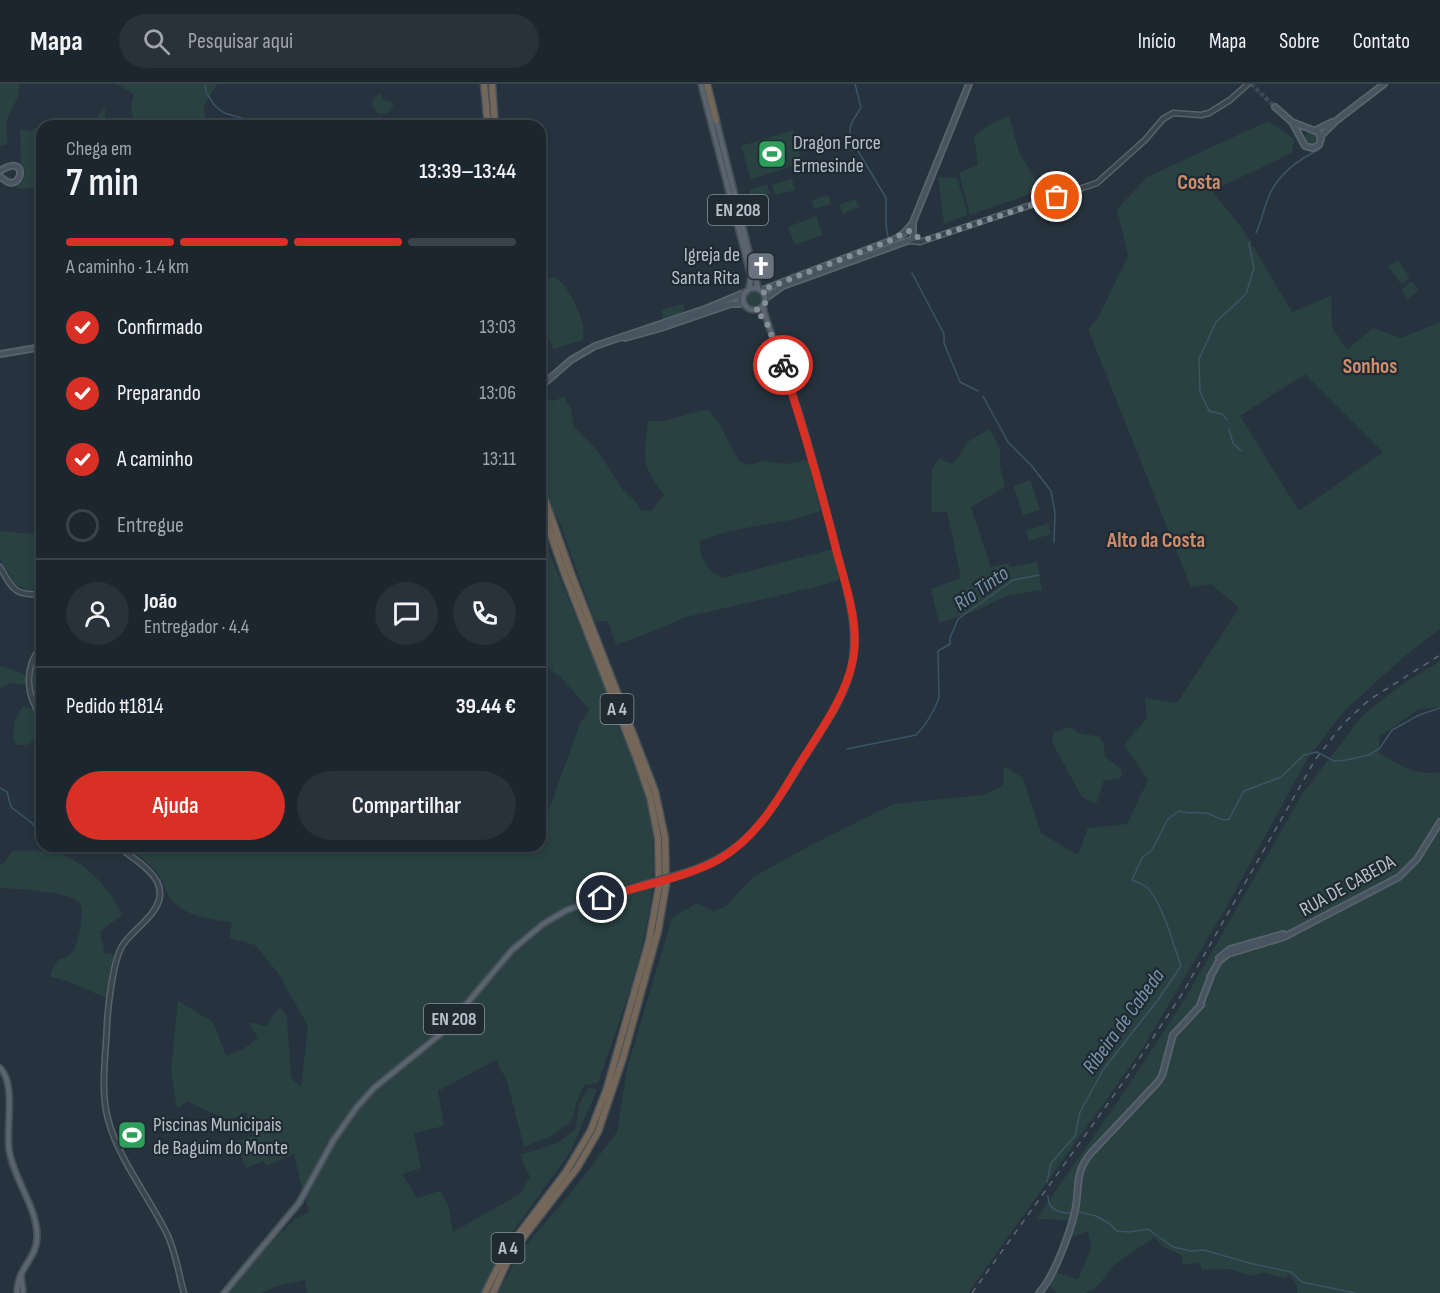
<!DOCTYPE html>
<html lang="pt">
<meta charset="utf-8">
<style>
:root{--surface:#1c262e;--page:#29323a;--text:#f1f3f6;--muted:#a0a5aa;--line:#3a434a;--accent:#d93025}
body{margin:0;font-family:"Sofia Sans Condensed",sans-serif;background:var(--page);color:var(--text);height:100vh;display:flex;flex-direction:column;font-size:22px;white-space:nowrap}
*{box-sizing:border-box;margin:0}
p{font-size:20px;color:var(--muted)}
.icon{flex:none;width:33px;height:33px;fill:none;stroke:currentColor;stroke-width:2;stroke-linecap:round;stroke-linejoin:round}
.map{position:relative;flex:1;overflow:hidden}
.panel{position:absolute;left:36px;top:36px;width:510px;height:732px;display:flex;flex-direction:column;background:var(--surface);border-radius:18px;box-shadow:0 3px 9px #0003,0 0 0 2px var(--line)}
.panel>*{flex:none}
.pin{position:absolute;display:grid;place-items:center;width:51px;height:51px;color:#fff;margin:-26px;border:3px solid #fff;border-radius:50%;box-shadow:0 2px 6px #0007}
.courier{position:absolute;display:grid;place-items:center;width:60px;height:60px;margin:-30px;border:4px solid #d93025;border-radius:50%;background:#fff;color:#222;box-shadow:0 2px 8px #0007}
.head em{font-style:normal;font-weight:600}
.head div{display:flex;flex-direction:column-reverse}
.head{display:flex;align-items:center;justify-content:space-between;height:102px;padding:0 30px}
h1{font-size:39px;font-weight:600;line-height:45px}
.bar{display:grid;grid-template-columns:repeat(4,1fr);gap:9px 6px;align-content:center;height:72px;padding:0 30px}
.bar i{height:8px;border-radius:4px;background:var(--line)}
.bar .on{background:var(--accent)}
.bar p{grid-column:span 4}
.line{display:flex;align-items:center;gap:15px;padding:0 30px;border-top:2px solid var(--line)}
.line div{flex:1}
.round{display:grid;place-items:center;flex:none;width:63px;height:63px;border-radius:32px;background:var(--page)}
ol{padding:0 30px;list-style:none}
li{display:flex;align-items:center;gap:18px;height:66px}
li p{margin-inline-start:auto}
li .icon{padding:6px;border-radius:50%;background:var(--accent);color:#fff;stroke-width:4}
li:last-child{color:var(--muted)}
li i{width:33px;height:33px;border:3px solid var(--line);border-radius:50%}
.cta{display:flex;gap:12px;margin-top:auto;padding:12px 30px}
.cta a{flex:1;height:69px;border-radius:36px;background:var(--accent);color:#fff;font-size:24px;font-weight:600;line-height:69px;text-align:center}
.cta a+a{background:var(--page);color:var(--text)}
header{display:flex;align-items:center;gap:36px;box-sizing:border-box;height:84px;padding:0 30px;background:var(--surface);border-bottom:2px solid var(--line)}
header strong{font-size:28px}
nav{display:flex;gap:33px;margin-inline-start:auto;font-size:21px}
.search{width:420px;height:54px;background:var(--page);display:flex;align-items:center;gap:15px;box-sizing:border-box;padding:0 21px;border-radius:33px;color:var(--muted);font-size:22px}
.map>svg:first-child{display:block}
</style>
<header>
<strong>Mapa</strong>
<div class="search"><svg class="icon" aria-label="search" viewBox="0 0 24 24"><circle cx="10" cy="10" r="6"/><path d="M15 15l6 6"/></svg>Pesquisar aqui</div>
<nav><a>Início</a><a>Mapa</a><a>Sobre</a><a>Contato</a></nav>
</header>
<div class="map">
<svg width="1440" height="1209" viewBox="0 0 1440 1209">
<rect width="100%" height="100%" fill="#26333e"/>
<path fill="#294140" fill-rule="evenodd" d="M0 0H19C21 13 12 22 8 34 5 42 7 51 8 60L0 62Z
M116 0H217L203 24 208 42H134L131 21 134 10Z
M380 9 383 16 393 18V23L387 29 379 30 372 22 373 14Z
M105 24V42H83L95 35Z
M1009 32 1019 68 1042 106 970 131 959 89 978 81 974 52 994 38Z
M287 36 291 37 297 42H265V40Z
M1268 37 1294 55 1292 69 1212 107 1242 144 1292 228 1331 212 1332 243 1347 266 1373 244 1401 254 1440 238V545L1406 571 1344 627 1308 674 1223 829 1141 967 968 1209H498L520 1168 574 1105 617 1048 627 984 672 834 697 819 713 827 725 823 752 794 813 760 893 720 983 711 1003 702 1004 682 1023 694 1041 749 1078 771 1088 744 1127 740 1148 696 1124 661 1147 634 1145 614 1177 619 1239 524 1211 500 1191 503 1088 245 1098 234 1128 172 1117 125 1147 93ZM1305 290 1383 368 1299 427 1240 332Z
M42 41 45 42H42V102L37 101 36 103 17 105 16 102 23 96 25 89 21 79 20 45 31 47Z
M793 46 803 79 751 95 741 62Z
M1304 55a7 7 0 1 1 14 0a7 7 0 1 1-14 0Z
M938 93 957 94 968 131 944 140Z
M792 95 795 106 776 111 772 101Z
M767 100 770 110 752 115 749 106Z
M829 111 831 120 814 125 812 116Z
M855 115 859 123 843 130 839 121Z
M816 132 823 151 795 161 788 143Z
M1398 176 1410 194 1401 200 1388 182Z
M553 193C566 196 580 228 583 241 584 245 583 251 583 256L553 265 540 234V199Z
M1412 197 1419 206 1408 215 1401 206Z
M747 215a8 8 0 1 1 16 0a8 8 0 1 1-16 0Z
M683 220 685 229 663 237 661 226Z
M564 313 571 325 574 343 597 366 623 406 635 417 641 426 652 427 664 411C640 378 644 377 648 337H664L708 325 718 338 739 377 749 381 764 377 786 380 808 376 821 427 791 436 729 447 700 457C699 473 707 488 723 494L833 465 838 481 839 496 824 501 682 534 664 543 616 561 608 537 595 538 560 439 552 424 540 384V315L553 317Z
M989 345 1000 364V383L1005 403 971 423 991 483 1009 479 1010 483 1037 478 1042 506 1009 511 972 528 939 539 931 505 961 494 947 427 932 429 931 426 932 385 939 375 953 380 969 357Z
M1030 396 1040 426 1023 431 1013 402Z
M1048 439 1051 450 1029 457 1026 447Z
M0 447 42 451V505L26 506 15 500 0 475Z
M545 451 551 473 618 635C616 645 622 648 626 656 638 678 653 732 654 757H652C661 830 622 930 598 999L585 1001C574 1016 577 1026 571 1038L549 1053 524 1063 507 997 496 976 438 1007 444 1042 414 1049 421 1084 402 1090 417 1114 440 1107 448 1120 453 1148 520 1110 530 1093 520 1071 557 1059 576 1045 578 1023 588 1004 597 1005 571 1067 508 1154 481 1209H307L305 1196 277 1202 262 1209H229L270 1160 296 1134 309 1128 301 1102 294 1070 267 1081 263 1077 246 1084 235 1058 254 1051 246 1028 229 1037 187 1017 177 1025 171 988 178 917 213 938 226 972 243 965 258 954 248 938 266 942 280 923 287 933 291 994 301 1003 308 942 278 889 255 861 229 854 232 838C213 836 193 834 178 822 170 816 166 807 163 799 157 784 138 771 126 762H540V750L581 637 584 635 589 625 560 592 540 578V454Z
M42 566V654L26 661H17L13 655 15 635 23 622 33 625 36 618 30 602 10 599 0 605V582L25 590 31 589 32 581Z
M1440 577V623L1419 625 1379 653V669C1400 681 1414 692 1440 688V1209H1297V1201L1289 1191 1285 1194 1264 1189 1252 1192 1229 1185 1202 1186 1200 1179 1183 1181 1181 1171 1162 1162 1154 1153C1140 1165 1122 1172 1109 1187 1102 1195 1097 1206 1085 1209 1077 1209 1065 1209 1057 1209L1049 1202 1056 1188 1078 1196 1091 1164 1088 1147 1068 1154 1074 1136 1036 1135 1125 1007 1186 913 1303 709 1362 632 1401 601Z
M1070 643 1079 649 1100 653 1104 660 1105 673 1120 684 1122 690 1119 695 1104 696 1097 718 1093 719 1082 713 1052 658 1054 648Z
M31 766C39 767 50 767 59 769 86 778 111 806 122 831L100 847 105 869 115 870 107 914C88 907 70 896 50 893L53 883 59 875C64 875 67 873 71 869 78 862 87 824 78 817 65 807 17 805 0 804V780L4 779 12 767Z
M128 1036 131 1043 135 1042 138 1044 141 1053 136 1055 139 1060 130 1065 119 1044V1041Z"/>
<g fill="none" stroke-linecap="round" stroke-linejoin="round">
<path stroke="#3d5366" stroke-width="1.5" d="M205 0 206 8 215 22 224 29 262 40 291 36 298 42
M855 0 861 23C855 35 847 40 851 55L886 114V141L888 153
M1256 149C1261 138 1263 128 1267 117 1275 93 1297 76 1320 65
M912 189 944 250V259L960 298 978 307
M983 312 1008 358 1031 381 1051 407 1055 429 1054 458
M1227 336 1222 330 1209 327 1200 308 1199 275 1216 238 1246 210 1254 184 1249 161 1250 158
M1229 345 1233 359 1241 367
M847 665 916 651C925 642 934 627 939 614L938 567 950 560V554L958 535 1013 496 1039 491
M0 704 7 708 11 723 32 739 42 753
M49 762 50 763
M1047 1098 1051 1079 1075 1052 1080 1028 1103 986 1157 917 1181 882C1174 863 1161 813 1145 802 1141 799 1136 798 1132 796L1142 774 1152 766 1168 735 1179 727C1188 730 1196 728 1205 729 1214 730 1219 738 1229 735L1244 707 1281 693 1304 671 1317 668 1334 677 1346 676 1369 671 1380 664 1392 646 1419 631 1440 624
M1048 1112C1048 1125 1058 1129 1070 1129
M1079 1128 1096 1132 1110 1140 1117 1147 1130 1148 1148 1145 1173 1163 1191 1167 1204 1166 1249 1179 1291 1188 1302 1198 1355 1209"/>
<path stroke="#3c4853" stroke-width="4.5" stroke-dasharray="4.5 2" stroke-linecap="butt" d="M1251 0 1275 23"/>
<g stroke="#58636c" stroke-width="7">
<path id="tertiary" d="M910 157 920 158 1097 99 1145 56 1163 35 1173 29 1201 31 1209 29 1230 16 1248 0
M0 483C13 506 15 512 42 510
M42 561C24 583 25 611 42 633
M117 762C145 783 181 802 145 837 138 845 126 854 121 864 113 880 108 921 107 940 106 970 100 1006 108 1035 117 1073 151 1116 168 1152 176 1170 179 1191 184 1209"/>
</g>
<g stroke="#58636c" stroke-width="8">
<path id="secondary" d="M1275 23 1292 38 1318 48 1321 55 1319 61 1313 64 1305 62 1292 38
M1316 46 1332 38
M1321 52 1337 36 1384 0
M0 87C28 69 23 104 8 98 5 97 3 94 0 93
M762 206 895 155 904 149 912 140
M766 214 783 202 913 155V138L969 0
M625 254 661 244 731 220H744
M0 270 42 263
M540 303 571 276 595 262 705 225 746 208
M1219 874 1230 865 1283 850
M1210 893 1219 877 1228 870 1284 853 1399 793 1417 775 1440 738
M1200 921 1211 892
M1039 1209C1054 1193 1070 1149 1075 1127 1080 1103 1074 1089 1091 1069L1157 999 1162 992 1173 951 1201 921"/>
</g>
<g stroke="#444e57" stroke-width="8">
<path id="primary" d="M701 0 751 193 749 205
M716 35 758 204
M743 215a11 11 0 1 1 22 0a11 11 0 1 1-22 0Z
M676 791C740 774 763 741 796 687 812 659 841 622 849 592 861 550 848 511 838 471 825 422 813 374 798 326 790 305 784 282 776 261 771 248 766 237 763 222
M0 984C16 999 6 1042 9 1065 13 1095 38 1124 37 1153 37 1175 16 1185 17 1209
M21 1191 23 1207
M224 1209 299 1119 333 1057 356 1024 374 1004 443 948 512 866 543 840 567 826 648 799"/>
</g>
<g stroke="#455059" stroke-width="9">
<path id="motorway" d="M484 0 488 42
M492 0 495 42
M707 0 716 36
M485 1209 506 1167 566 1088 591 1046 607 1004 649 857 659 802 658 754 650 713 636 673 565 491 540 420
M493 1209 509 1174 519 1159 577 1084 598 1048 623 974 658 847 666 801 665 754 655 707 571 489 540 402"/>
</g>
<use href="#tertiary" stroke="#3a454e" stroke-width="4"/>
<use href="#secondary" stroke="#495461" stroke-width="4.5"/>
<use href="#primary" stroke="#59646e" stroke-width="4.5"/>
<use href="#motorway" stroke="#746658" stroke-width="6"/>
<path stroke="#5d6975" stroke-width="1.5" stroke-dasharray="6 6" stroke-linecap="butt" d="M972 1209 1129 990 1182 910 1315 676 1343 640 1369 616 1440 571"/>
<g stroke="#444e57" stroke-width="8" stroke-linecap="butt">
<path id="primary-bridge" d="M648 799 676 791"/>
</g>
<use href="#primary-bridge" stroke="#59646e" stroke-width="4.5"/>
</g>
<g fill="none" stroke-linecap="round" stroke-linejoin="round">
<path stroke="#848f98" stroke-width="6" stroke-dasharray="0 10.8" d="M783 281 766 237 755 226 760 225 765 219V210L762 206 894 155 907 147H910L917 153 929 155 1057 113"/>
<path stroke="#d93025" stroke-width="8" d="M602 814C638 802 685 794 718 776 754 756 777 718 797 684 818 650 845 615 853 576 860 540 846 503 837 469 821 405 803 343 783 281"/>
</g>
<defs>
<g id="stadium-square" transform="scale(1.5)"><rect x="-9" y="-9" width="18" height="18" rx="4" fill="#2e9e5b" stroke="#1f2a33"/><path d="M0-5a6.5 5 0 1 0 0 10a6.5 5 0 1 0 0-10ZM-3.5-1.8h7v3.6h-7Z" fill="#fff"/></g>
<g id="church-square" transform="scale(1.5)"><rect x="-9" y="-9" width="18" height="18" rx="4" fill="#6b7280" stroke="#1f2a33"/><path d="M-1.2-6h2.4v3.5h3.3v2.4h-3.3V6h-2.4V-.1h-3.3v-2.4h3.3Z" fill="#fff"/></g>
</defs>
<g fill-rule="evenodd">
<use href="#stadium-square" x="772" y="70"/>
<use href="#church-square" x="761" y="182"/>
<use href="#stadium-square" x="132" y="1051"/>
</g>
<g text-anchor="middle" stroke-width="4.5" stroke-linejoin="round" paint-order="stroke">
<g fill="#1f2a33" stroke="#89939c" stroke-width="1.5">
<rect x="708" y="111" width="60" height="30" rx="4.5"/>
<rect x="600.5" y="610" width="33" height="30" rx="4.5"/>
<rect x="424" y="920" width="60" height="30" rx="4.5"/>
<rect x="491.5" y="1149" width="33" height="30" rx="4.5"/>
</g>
<g font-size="18" font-weight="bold" fill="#b7c0c9">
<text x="738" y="132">EN 208</text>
<text x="617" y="631">A 4</text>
<text x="454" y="941">EN 208</text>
<text x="508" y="1170">A 4</text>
</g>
<g font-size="20" fill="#b7c0c9" stroke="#1f2a33" text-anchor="start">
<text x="793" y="65">Dragon Force<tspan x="793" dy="23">Ermesinde</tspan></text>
<text x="740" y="177" text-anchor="end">Igreja de<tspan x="740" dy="23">Santa Rita</tspan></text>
<text x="153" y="1047">Piscinas Municipais<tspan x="153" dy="23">de Baguim do Monte</tspan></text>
</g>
<g font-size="20" fill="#b7c0c9" stroke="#1f2a33">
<text transform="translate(1347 801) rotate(-29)" y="7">RUA DE CABEDA</text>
</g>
<g font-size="21" font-weight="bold" fill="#cf8c6b" stroke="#1f2a33">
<text x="1199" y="105">Costa</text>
<text x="1370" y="289">Sonhos</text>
<text x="1156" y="463">Alto da Costa</text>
</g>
<g font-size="21" font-style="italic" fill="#7994aa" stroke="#1f2a33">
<text transform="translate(981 504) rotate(-35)" y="7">Rio Tinto</text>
<text transform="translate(1123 937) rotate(-54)" y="7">Ribeira de Cabeda</text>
</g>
</g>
</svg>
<div class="pin" style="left:1057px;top:113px;background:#ea580c"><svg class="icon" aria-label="bag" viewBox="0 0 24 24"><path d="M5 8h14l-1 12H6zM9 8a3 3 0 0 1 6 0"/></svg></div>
<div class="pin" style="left:602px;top:814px;background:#1f2937"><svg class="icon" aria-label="home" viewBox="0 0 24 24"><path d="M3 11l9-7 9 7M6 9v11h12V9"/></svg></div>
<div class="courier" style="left:783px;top:281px"><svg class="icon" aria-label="bike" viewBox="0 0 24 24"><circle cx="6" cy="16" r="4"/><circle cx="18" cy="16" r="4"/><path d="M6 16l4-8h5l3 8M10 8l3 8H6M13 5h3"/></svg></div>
<section class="panel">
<div class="head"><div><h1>7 min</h1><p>Chega em</p></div><em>13:39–13:44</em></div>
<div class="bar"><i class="on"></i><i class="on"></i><i class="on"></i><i></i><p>A caminho · 1.4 km</p></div>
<ol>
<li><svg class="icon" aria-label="check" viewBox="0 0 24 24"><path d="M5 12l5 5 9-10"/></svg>Confirmado<p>13:03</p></li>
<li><svg class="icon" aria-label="check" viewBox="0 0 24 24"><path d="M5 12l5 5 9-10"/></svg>Preparando<p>13:06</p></li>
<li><svg class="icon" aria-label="check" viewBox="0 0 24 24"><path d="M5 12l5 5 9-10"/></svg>A caminho<p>13:11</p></li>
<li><i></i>Entregue</li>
</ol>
<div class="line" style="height:108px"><a class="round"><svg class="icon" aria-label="person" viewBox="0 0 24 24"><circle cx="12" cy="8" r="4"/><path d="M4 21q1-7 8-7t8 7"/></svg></a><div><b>João</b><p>Entregador · 4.4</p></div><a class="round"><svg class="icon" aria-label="chat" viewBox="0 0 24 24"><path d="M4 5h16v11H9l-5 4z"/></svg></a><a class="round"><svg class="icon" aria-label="phone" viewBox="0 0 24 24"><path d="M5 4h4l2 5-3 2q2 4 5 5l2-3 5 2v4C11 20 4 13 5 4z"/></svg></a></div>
<div class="line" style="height:78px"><div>Pedido #1814</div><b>39.44 €</b></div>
<div class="cta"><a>Ajuda</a><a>Compartilhar</a></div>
</section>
</div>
